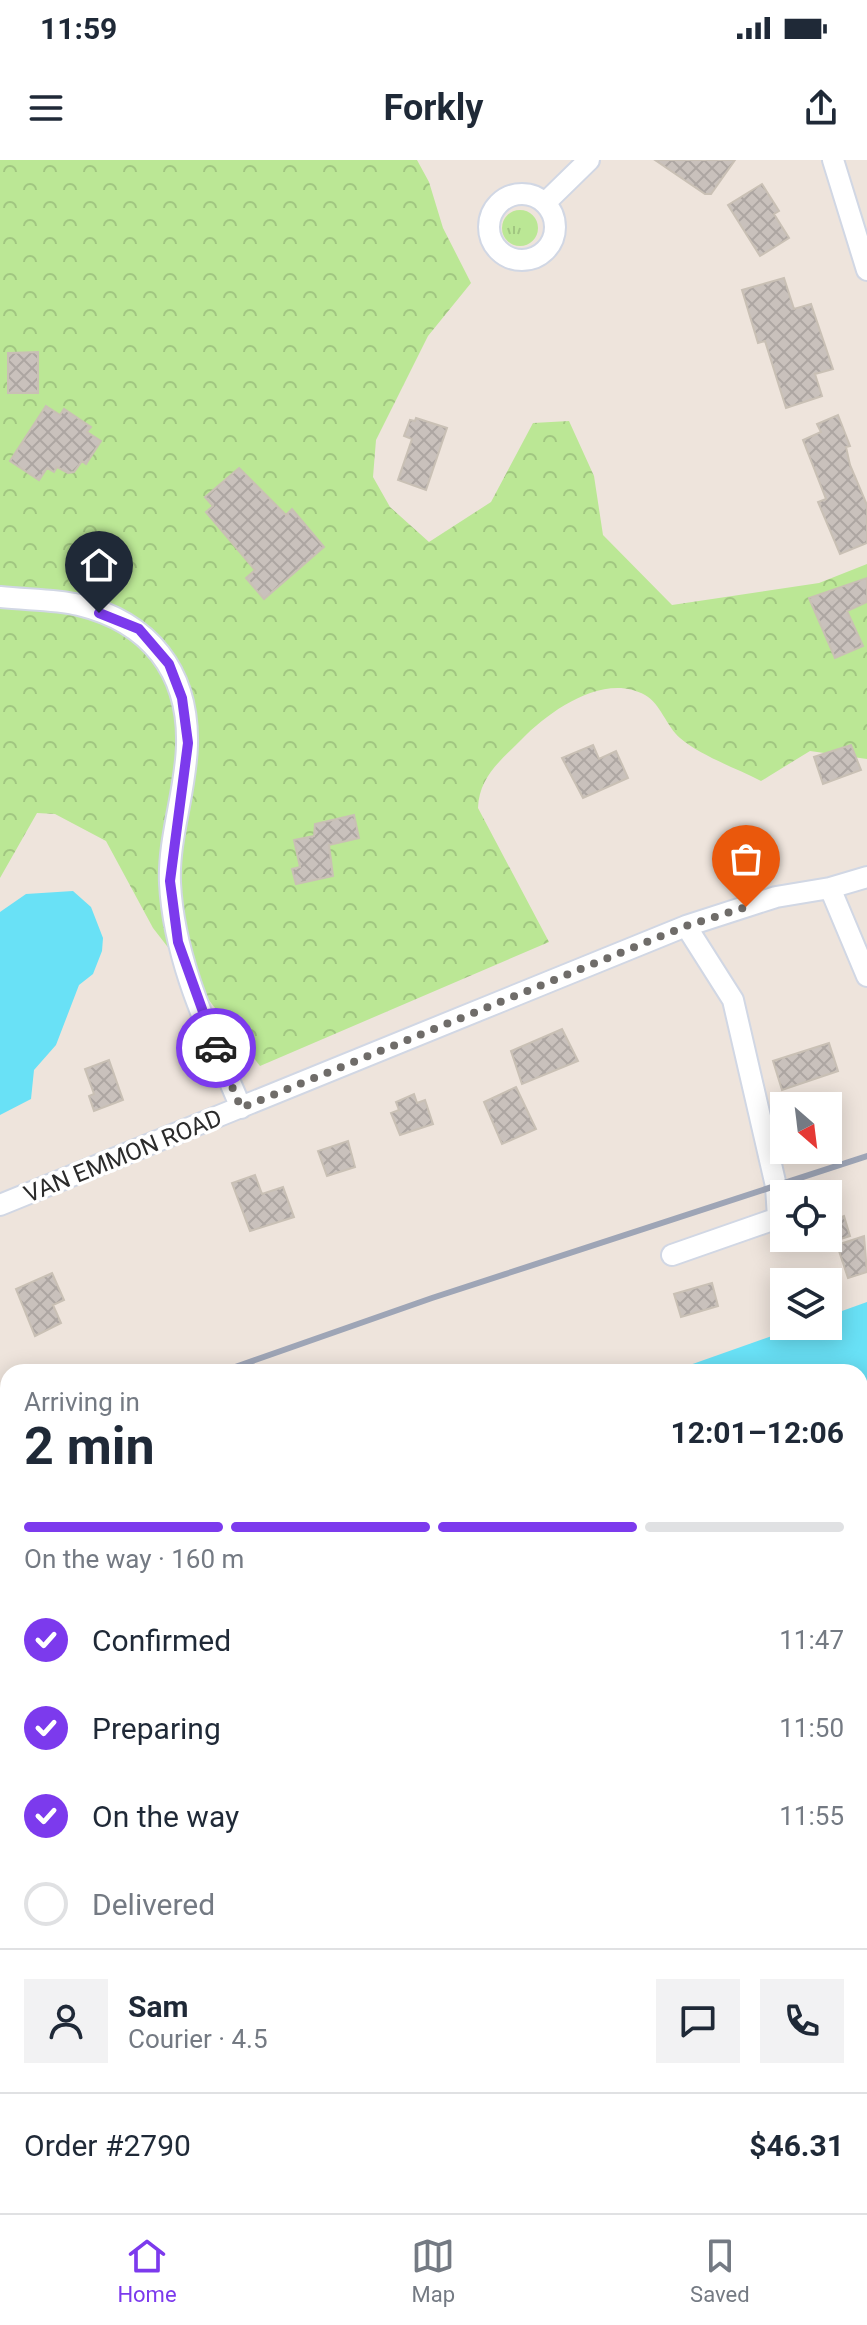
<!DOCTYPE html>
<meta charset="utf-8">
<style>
:root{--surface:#fff;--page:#f2f2f3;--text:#1f2937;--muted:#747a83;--line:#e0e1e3;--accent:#7c3aed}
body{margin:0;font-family:Roboto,sans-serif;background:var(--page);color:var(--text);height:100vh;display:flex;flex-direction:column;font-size:30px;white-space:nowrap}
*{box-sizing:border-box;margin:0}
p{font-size:26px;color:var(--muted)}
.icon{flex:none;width:44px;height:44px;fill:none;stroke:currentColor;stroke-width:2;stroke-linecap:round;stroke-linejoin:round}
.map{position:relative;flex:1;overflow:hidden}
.sheet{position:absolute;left:0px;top:1204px;width:868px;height:850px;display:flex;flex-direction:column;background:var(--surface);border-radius:24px 24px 0 0;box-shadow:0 4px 20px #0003}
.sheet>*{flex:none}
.needle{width:52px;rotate:152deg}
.buttons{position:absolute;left:770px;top:932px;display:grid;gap:16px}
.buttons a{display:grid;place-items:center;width:72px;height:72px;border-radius:0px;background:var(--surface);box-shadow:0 4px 20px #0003;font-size:40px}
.pin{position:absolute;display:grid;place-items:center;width:68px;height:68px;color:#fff;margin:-82px -34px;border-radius:50% 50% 50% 0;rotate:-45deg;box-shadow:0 0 8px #0007}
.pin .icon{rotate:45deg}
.courier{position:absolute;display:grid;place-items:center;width:80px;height:80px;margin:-40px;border:6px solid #7c3aed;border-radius:50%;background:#fff;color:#222;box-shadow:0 2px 10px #0007}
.overview em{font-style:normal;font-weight:700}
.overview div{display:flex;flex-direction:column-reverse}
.overview{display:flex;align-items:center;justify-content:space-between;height:136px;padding:0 24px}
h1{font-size:52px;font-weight:700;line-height:60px}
.bar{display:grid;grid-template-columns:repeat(4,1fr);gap:12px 8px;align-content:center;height:96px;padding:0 24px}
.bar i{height:10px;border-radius:6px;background:var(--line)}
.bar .active{background:var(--accent)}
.bar p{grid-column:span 4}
.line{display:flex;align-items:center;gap:20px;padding:0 24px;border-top:2px solid var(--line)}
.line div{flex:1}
.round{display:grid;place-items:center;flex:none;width:84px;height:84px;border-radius:0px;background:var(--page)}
ol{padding:0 24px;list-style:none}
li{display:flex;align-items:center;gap:24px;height:88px}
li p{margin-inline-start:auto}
li .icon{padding:8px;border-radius:50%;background:var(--accent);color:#fff;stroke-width:4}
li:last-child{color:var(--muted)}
li i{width:44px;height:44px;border:4px solid var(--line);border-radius:50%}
.status{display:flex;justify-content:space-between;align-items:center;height:56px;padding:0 40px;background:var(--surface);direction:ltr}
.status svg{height:22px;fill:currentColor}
header{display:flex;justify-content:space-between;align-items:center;height:104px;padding:0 24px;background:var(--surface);font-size:36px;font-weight:700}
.tabs{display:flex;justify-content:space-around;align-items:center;height:112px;border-top:2px solid var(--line);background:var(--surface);font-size:22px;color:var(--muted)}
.tabs a{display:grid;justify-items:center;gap:4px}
.tabs .active{color:var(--accent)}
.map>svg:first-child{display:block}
</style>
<div class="status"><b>11:59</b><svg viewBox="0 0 49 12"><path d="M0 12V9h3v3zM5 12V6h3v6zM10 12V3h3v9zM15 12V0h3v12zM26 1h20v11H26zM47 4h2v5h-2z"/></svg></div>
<header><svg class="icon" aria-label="menu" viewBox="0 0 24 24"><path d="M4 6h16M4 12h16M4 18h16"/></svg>Forkly<svg class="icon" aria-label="share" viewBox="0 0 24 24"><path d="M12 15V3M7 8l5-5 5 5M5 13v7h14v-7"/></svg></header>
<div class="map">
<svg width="867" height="2053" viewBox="0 0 867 2053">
<defs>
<pattern id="grass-tufts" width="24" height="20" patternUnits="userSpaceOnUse" patternTransform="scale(2)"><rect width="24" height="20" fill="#bbe795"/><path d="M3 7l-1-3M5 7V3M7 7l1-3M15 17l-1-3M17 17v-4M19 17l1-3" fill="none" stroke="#a1c681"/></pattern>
<pattern id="forest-crowns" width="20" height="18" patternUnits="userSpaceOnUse" patternTransform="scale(2)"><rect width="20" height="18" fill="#bbe795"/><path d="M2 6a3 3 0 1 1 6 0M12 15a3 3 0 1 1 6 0" fill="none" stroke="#a1c681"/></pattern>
<pattern id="building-cross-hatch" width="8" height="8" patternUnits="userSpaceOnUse" patternTransform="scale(2)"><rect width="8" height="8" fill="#c9c1bc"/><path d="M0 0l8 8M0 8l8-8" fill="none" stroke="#ada6a2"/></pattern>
</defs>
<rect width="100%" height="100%" fill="#eee4dc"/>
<path fill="url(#grass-tufts)" d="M502 68a18 18 0 1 1 36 0a18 18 0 1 1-36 0Z
M65 2046H305L309 2053H55Z
M324 2046H441L429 2053H327Z"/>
<path fill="url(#forest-crowns)" d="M0 0H417L429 22 443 68 471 123 428 176 376 280 373 317 390 347 429 382 491 342 533 263 569 261 594 316 603 375 672 445 819 423 867 404V599L810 591 761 621C736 608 701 596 680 578 667 567 660 543 645 535 605 512 550 550 522 579 501 600 479 617 478 648L549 782 260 906 153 768 106 681 55 654 37 653 0 718Z
M867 1636V1782H860V1637Z
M645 2046H849L850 2051 640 2053Z"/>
<path fill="#69e1f6" d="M73 731 91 747 103 778 102 791 93 814 79 825 56 885 34 910 31 939 0 955V752L26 734Z
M867 1142V1636L860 1637V1212H670L800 1166H828V1156Z
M8 1443V1995L0 2000V1447Z"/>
<path fill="url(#building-cross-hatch)" stroke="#c9c0b5" stroke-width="2" d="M655 0H735L711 34H705Z
M762 24 779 51 774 54 789 78 760 96 728 45Z
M784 118 794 149 811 144 833 209 815 214 822 236 786 248 765 181 758 183 742 130Z
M38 192V233H8V193Z
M46 246 60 255 64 249 91 267 87 272 101 281 86 304 82 301 74 312 68 313 57 307 54 312 47 308 39 320 10 301Z
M838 255 850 286 846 287 850 305 867 345V383L840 394 818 342 826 339 803 280 821 272 817 264Z
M416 258 447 268 426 330 398 320 412 279 404 276 410 260 415 261Z
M239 308 286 355 292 349 324 387 264 439 246 418 255 410 206 352 213 346 205 337Z
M867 418V442L847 451 863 486 835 498 809 438Z
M593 585 599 599 616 591 628 618 583 638 562 598Z
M851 585 861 610 823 624 814 597Z
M354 655 359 678 329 685 333 716 296 724 292 709 300 707 294 680 314 676 315 664Z
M562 869 578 901 522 924 511 891Z
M829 883 838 911 782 930 773 901Z
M109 900 123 940 94 951 89 936 94 934 85 909Z
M516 927 536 969 502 984 484 942Z
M414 934 417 943 425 940 433 964 400 975 391 953 399 950 396 942Z
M348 981 355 1007 327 1016 318 991Z
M255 1015 262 1034 283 1027 294 1057 250 1071 232 1023Z
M844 1056 850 1076 828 1083V1062Z
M864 1076 867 1112 848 1118 837 1085Z
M52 1113 64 1140 53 1145 61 1163 35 1176 16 1129Z
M712 1123 718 1146 681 1157 674 1134Z"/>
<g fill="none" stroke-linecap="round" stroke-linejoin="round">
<g stroke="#d1d7e4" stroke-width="24">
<path id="minor" d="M833 0 867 110
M489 67a33 33 0 1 1 66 0a33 33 0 1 1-66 0Z
M545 43 589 0
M0 437C25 440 54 439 79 445 149 462 189 511 187 585 186 631 168 678 170 723 174 803 211 876 241 948
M830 728 867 816
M0 1045 686 766 776 737 830 728 867 717
M672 1095 778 1058 776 1026 733 840 686 766"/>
</g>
<use href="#minor" stroke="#fff" stroke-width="20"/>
<path stroke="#9ea5b6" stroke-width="6" d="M221 1212 432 1138 867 996
M0 1298 8 1294"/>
</g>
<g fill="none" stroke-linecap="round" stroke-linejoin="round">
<path stroke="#6f6c69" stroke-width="8" stroke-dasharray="0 14.4" d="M216 888 241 948 686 766 746 747"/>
<path stroke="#7c3aed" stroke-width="10" d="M99 453 139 469 169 504 182 538 188 583 170 721 178 782 216 888"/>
</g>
<g text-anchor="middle" stroke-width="7" stroke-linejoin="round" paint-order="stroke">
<g font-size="24" fill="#2b2b2b" stroke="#fff">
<text transform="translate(123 996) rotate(-22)" y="8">VAN EMMON ROAD</text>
</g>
</g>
</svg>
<div class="buttons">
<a><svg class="needle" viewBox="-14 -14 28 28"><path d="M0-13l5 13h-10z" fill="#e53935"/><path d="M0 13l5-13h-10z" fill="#747a83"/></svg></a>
<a><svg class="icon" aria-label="locate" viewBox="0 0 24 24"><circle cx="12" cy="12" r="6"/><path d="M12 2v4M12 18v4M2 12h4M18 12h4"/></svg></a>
<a><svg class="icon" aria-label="layers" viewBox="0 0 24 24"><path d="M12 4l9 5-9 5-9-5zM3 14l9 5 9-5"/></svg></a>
</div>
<div class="pin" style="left:746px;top:747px;background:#ea580c"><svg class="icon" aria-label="bag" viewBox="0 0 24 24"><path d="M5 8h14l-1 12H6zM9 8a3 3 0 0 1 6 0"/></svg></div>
<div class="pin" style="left:99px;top:453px;background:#1f2937"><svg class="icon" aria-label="home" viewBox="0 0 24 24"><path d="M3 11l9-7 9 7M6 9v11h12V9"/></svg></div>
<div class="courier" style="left:216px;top:888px"><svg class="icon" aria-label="car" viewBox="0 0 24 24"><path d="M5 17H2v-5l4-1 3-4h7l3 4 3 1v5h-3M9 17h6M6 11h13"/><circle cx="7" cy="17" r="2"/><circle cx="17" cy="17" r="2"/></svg></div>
<section class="sheet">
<div class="overview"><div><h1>2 min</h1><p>Arriving in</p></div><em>12:01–12:06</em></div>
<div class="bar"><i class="active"></i><i class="active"></i><i class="active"></i><i></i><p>On the way · 160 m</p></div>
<ol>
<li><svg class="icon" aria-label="check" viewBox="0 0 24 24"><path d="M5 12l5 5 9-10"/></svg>Confirmed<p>11:47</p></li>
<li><svg class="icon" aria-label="check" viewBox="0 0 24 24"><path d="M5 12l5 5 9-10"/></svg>Preparing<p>11:50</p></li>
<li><svg class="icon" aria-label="check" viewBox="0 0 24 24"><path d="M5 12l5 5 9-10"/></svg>On the way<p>11:55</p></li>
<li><i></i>Delivered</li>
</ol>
<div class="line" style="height:144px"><a class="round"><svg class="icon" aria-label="person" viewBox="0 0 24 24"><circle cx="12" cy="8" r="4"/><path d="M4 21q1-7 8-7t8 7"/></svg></a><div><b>Sam</b><p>Courier · 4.5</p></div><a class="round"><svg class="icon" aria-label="chat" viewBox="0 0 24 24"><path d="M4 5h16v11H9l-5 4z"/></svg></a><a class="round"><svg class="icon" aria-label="phone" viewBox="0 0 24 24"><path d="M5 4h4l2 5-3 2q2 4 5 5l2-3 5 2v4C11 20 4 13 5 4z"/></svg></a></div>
<div class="line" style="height:104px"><div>Order #2790</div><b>$46.31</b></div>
</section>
</div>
<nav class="tabs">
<a class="active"><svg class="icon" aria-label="home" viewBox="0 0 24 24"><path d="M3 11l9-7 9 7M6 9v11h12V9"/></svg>Home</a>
<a><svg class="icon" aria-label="map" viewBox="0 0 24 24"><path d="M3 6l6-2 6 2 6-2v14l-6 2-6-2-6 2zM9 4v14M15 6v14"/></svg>Map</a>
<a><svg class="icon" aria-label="saved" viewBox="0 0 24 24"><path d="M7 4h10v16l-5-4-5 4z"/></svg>Saved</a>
</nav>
